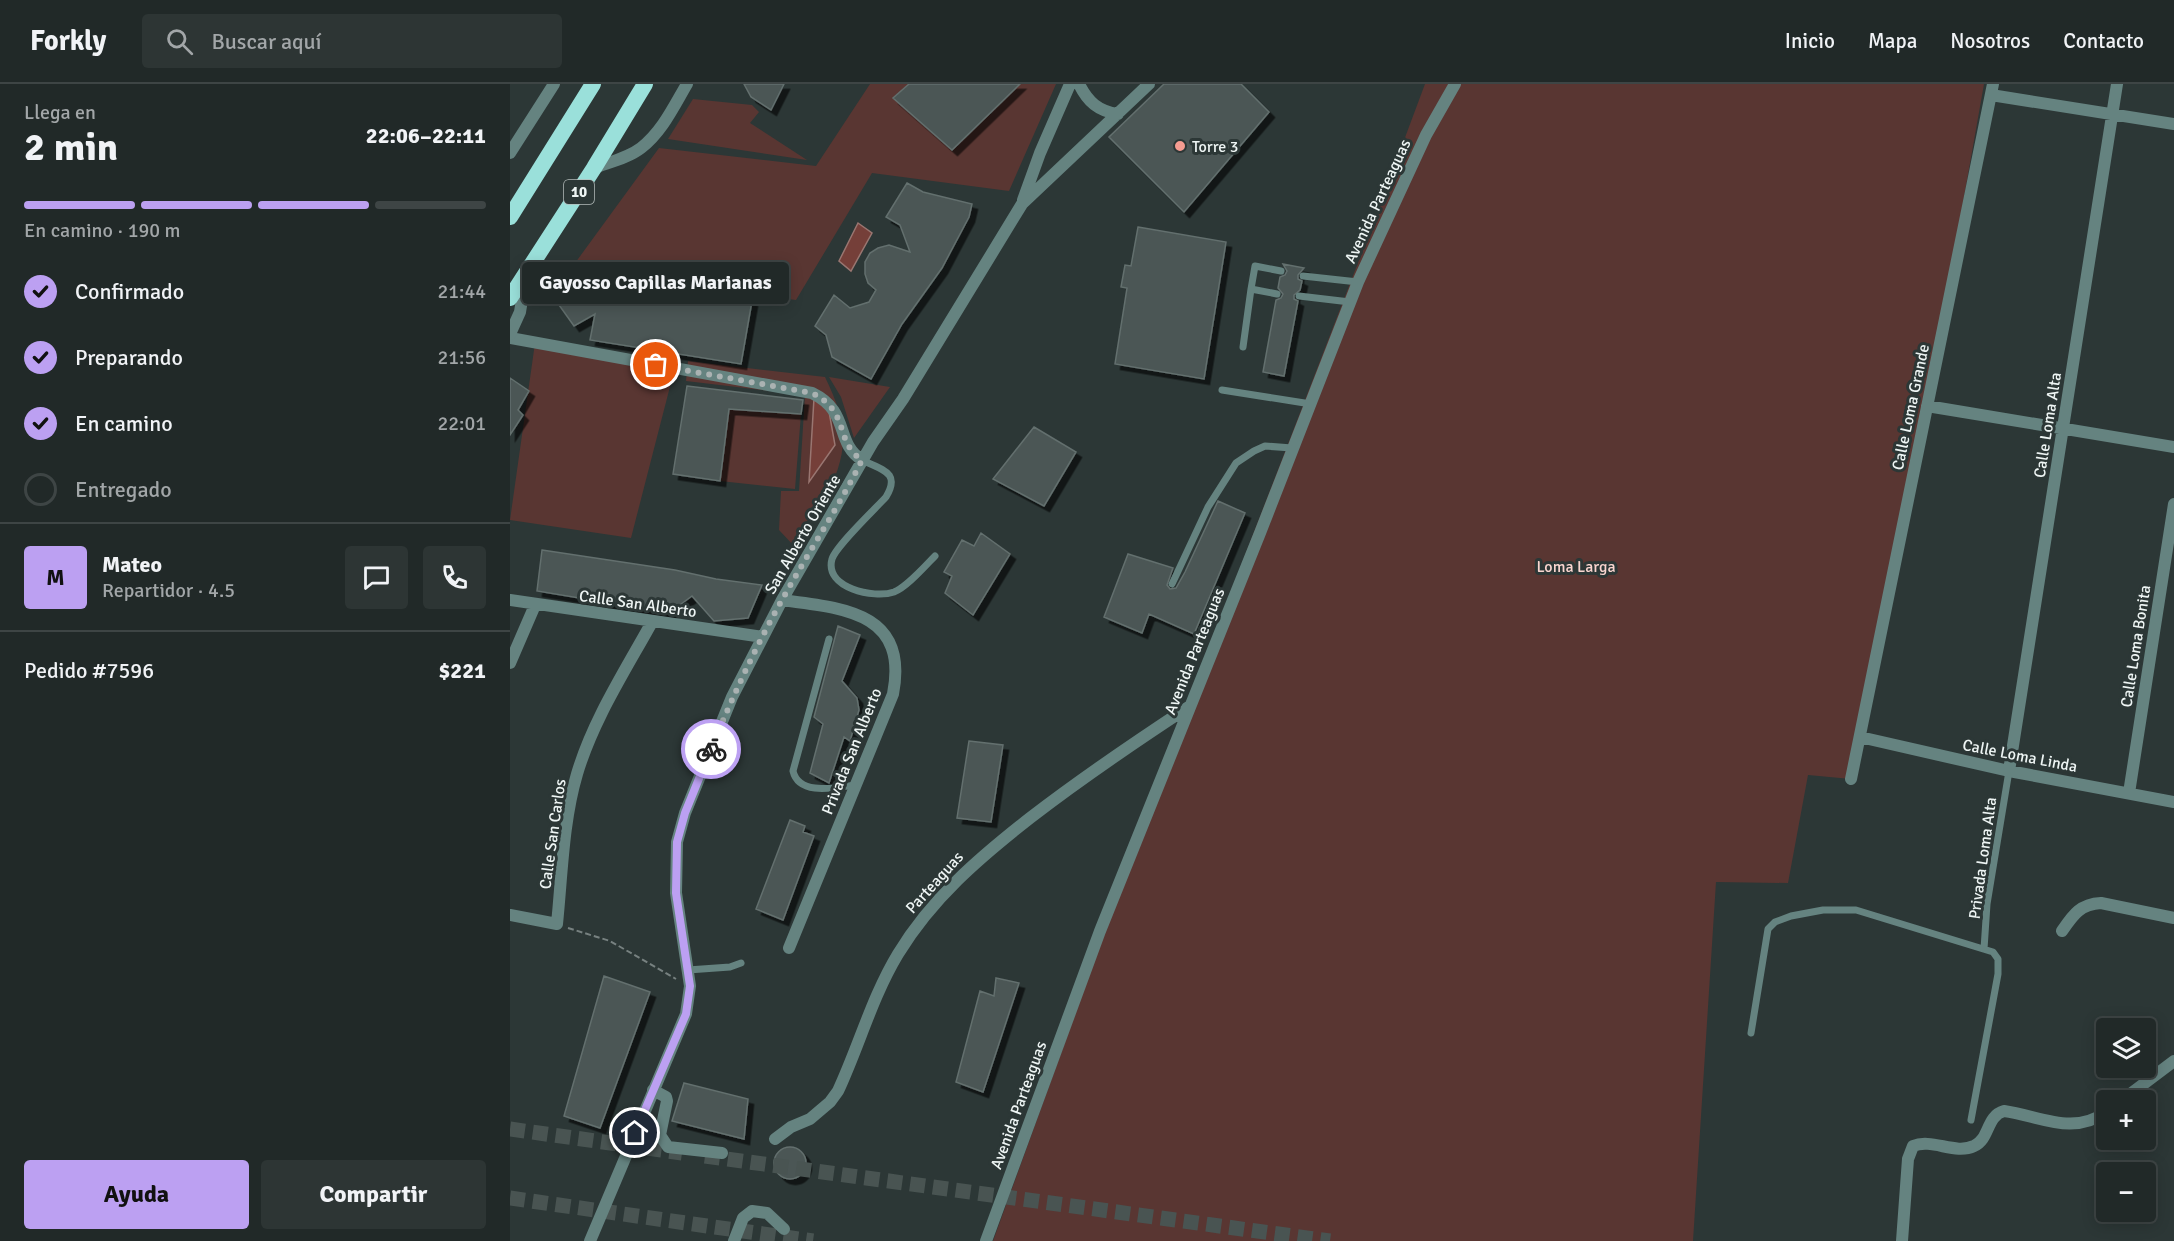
<!DOCTYPE html>
<html lang="es">
<meta charset="utf-8">
<style>
:root{--surface:#212928;--page:#2d3534;--text:#f1f3f6;--muted:#a2a6a8;--line:#3e4545;--accent:#bca0f2}
body{margin:0;font-family:Signika,sans-serif;background:var(--page);color:var(--text);height:100vh;display:flex;flex-direction:column;font-size:22px;white-space:nowrap}
*{box-sizing:border-box;margin:0}
p{font-size:20px;color:var(--muted)}
.icon{flex:none;width:33px;height:33px;fill:none;stroke:currentColor;stroke-width:2;stroke-linecap:round;stroke-linejoin:round}
.map{position:relative;flex:1;overflow:hidden}
.drawer{display:flex;flex-direction:column;background:var(--surface);width:510px}
.drawer>*{flex:none}
.tools{position:absolute;left:1586px;top:934px;display:grid;gap:12px}
.tools a{display:grid;place-items:center;width:60px;height:60px;border-radius:6px;background:var(--surface);box-shadow:0 3px 15px #0003,0 0 0 2px var(--line);font-size:30px}
.pin{position:absolute;display:grid;place-items:center;width:51px;height:51px;color:#fff;margin:-26px;border:3px solid #fff;border-radius:50%;box-shadow:0 2px 6px #0007}
.courier{position:absolute;display:grid;place-items:center;width:60px;height:60px;margin:-30px;border:4px solid #bca0f2;border-radius:50%;background:#fff;color:#222;box-shadow:0 2px 8px #0007}
.bubble{position:absolute;height:42px;border-radius:6px;background:var(--surface);box-shadow:0 3px 15px #0003,0 0 0 2px var(--line);font-size:20px;font-weight:800;line-height:42px;text-align:center}
.summary em{font-style:normal;font-weight:800}
.summary div{display:flex;flex-direction:column-reverse}
.summary{display:flex;align-items:center;justify-content:space-between;height:102px;padding:0 24px}
h1{font-size:39px;font-weight:800;line-height:45px}
.bar{display:grid;grid-template-columns:repeat(4,1fr);gap:9px 6px;align-content:center;height:72px;padding:0 24px}
.bar i{height:8px;border-radius:4px;background:var(--line)}
.bar .active{background:var(--accent)}
.bar p{grid-column:span 4}
.line{display:flex;align-items:center;gap:15px;padding:0 24px;border-top:2px solid var(--line)}
.line div{flex:1}
.round{display:grid;place-items:center;flex:none;width:63px;height:63px;border-radius:6px;background:var(--page)}
ol{padding:0 24px;list-style:none}
li{display:flex;align-items:center;gap:18px;height:66px}
li p{margin-inline-start:auto}
li .icon{padding:6px;border-radius:50%;background:var(--accent);color:#111;stroke-width:4}
li:last-child{color:var(--muted)}
li i{width:33px;height:33px;border:3px solid var(--line);border-radius:50%}
.action{display:flex;gap:12px;margin-top:auto;padding:12px 24px}
.action a{flex:1;height:69px;border-radius:6px;background:var(--accent);color:#111;font-size:24px;font-weight:800;line-height:69px;text-align:center}
.action a+a{background:var(--page);color:var(--text)}
header{display:flex;align-items:center;gap:36px;box-sizing:border-box;height:84px;padding:0 30px;background:var(--surface);border-bottom:2px solid var(--line)}
header strong{font-size:28px}
nav{display:flex;gap:33px;margin-inline-start:auto;font-size:21px}
.search{width:420px;height:54px;background:var(--page);display:flex;align-items:center;gap:15px;box-sizing:border-box;padding:0 21px;border-radius:6px;color:var(--muted);font-size:22px}
main{display:flex;flex:1;min-height:0}
.map>svg:first-child{display:block}
</style>
<header>
<strong>Forkly</strong>
<div class="search"><svg class="icon" aria-label="search" viewBox="0 0 24 24"><circle cx="10" cy="10" r="6"/><path d="M15 15l6 6"/></svg>Buscar aquí</div>
<nav><a>Inicio</a><a>Mapa</a><a>Nosotros</a><a>Contacto</a></nav>
</header>
<main>
<section class="drawer">
<div class="summary"><div><h1>2 min</h1><p>Llega en</p></div><em>22:06–22:11</em></div>
<div class="bar"><i class="active"></i><i class="active"></i><i class="active"></i><i></i><p>En camino · 190 m</p></div>
<ol>
<li><svg class="icon" aria-label="check" viewBox="0 0 24 24"><path d="M5 12l5 5 9-10"/></svg>Confirmado<p>21:44</p></li>
<li><svg class="icon" aria-label="check" viewBox="0 0 24 24"><path d="M5 12l5 5 9-10"/></svg>Preparando<p>21:56</p></li>
<li><svg class="icon" aria-label="check" viewBox="0 0 24 24"><path d="M5 12l5 5 9-10"/></svg>En camino<p>22:01</p></li>
<li><i></i>Entregado</li>
</ol>
<div class="line" style="height:108px"><b class="round" style="background:var(--accent);color:#111">M</b><div><b>Mateo</b><p>Repartidor · 4.5</p></div><a class="round"><svg class="icon" aria-label="chat" viewBox="0 0 24 24"><path d="M4 5h16v11H9l-5 4z"/></svg></a><a class="round"><svg class="icon" aria-label="phone" viewBox="0 0 24 24"><path d="M5 4h4l2 5-3 2q2 4 5 5l2-3 5 2v4C11 20 4 13 5 4z"/></svg></a></div>
<div class="line" style="height:78px"><div>Pedido #7596</div><b>$221</b></div>
<div class="action"><a>Ayuda</a><a>Compartir</a></div>
</section>
<div class="map">
<svg width="1664" height="1157" viewBox="0 0 1664 1157">
<defs>
<filter id="shadow"><feDropShadow dx="5.5" dy="5.5" stdDeviation="0" flood-color="#0009"/></filter>
</defs>
<rect width="100%" height="100%" fill="#2c3736"/>
<path fill="#593632" d="M360 0H399L384 14 442 65 510 0H546L499 107 362 89 286 216 60 186 149 64 306 82Z
M915 0H1474L1417 322 1341 695 1298 691 1278 799 1206 798 1183 1157H483L676 624 856 158Z
M183 15 242 21 249 28 240 39 297 76 158 55Z
M25 259 164 287 121 454 0 436Z
M178 277 315 293C340 344 339 370 312 420 303 435 296 450 284 462L269 446 271 407H289L295 311 176 297Z
M319 293 380 303 344 354 331 313Z
M219 325 291 330 285 405 210 397Z"/>
<path fill="#753f39" stroke="#997671" stroke-width="1.5" d="M348 139 362 149 341 187 329 177Z
M304 314 318 322 325 361 299 398Z"/>
<path fill="#4b5755" stroke="#636f6e" stroke-width="1.5" filter="url(#shadow)" d="M234 0H274L261 26 241 13Z
M399 0H510L442 66 383 14Z
M654 0H731L759 28 674 128 599 53Z
M397 99 413 108 462 120 459 133 432 184 392 240 361 295 322 273 316 251 305 242 324 211 340 224 359 218 366 206 358 199 355 190V178L360 169 368 164 379 161 400 168 390 141 376 133Z
M628 143 716 158 694 295 605 280 617 204 611 203 615 181 621 182Z
M773 180 794 184 788 191V195L792 197 790 206 784 211V215L788 217 774 292 753 288 766 216 771 214 773 210 768 204 770 193 775 191 777 187Z
M90 190 242 217 231 280 80 256 85 230 64 242 44 214 71 198 87 215Z
M0 294 19 307 8 326 13 331 0 351Z
M177 302 293 316 291 330 219 325 210 397 163 390Z
M524 343 566 368 534 422 483 395Z
M708 417 735 429 684 550 639 530 632 549 594 533 618 470 663 484 657 501 660 505 666 504 675 488Z
M471 449 500 470 463 531 435 509 442 492 434 488 452 456 464 462Z
M32 466 165 486 206 495 252 501 238 534 204 537 182 512 159 529 27 507Z
M328 542 350 551 332 597 347 614 349 626 340 657 334 653 319 699 300 689 313 640 304 633Z
M459 657 493 661 481 738 447 734Z
M280 736 295 742 293 748 304 752 273 836 246 825Z
M94 892 140 908 90 1044 54 1032Z
M486 894 509 899 473 1008 446 998 470 907 484 912Z
M174 999 238 1015 234 1055 162 1037Z
M264 1079a16 16 0 1 1 32 0a16 16 0 1 1-32 0Z"/>
<g fill="none" stroke-linecap="round" stroke-linejoin="round">
<path stroke="#495452" stroke-width="15" stroke-dasharray="15 8" stroke-linecap="butt" d="M0 1045 172 1069
M195 1072 820 1157
M0 1114 303 1157"/>
<path stroke="#778180" stroke-width="2" stroke-dasharray="6 3" stroke-linecap="butt" d="M58 844 100 857 166 895"/>
<path stroke="#658380" stroke-width="7" d="M793 192 848 198
M767 210 741 205 745 182 771 187
M789 212 840 218
M733 263 741 205
M712 306 801 320
M352 376C372 386 391 388 376 413 365 425 326 462 322 475 314 504 364 515 384 508 397 503 415 482 425 472
M662 500 698 423 726 379 744 367 755 362 782 364
M319 555 283 687C289 713 328 703 346 701
M1474 865 1477 820 1499 687
M178 886 220 883 231 879
M1241 949 1258 845 1265 838 1281 832 1313 826H1346L1483 868 1488 875V890L1461 1036"/>
<path stroke="#658380" stroke-width="12" d="M569 0C578 18 588 27 608 30
M1481 11 1664 40
M0 69 44 0
M84 84C100 78 118 74 131 64 152 48 164 22 177 0
M513 116 530 69 560 0
M0 254 302 309C341 328 324 358 352 376
M1417 322 1664 363
M0 516 253 553
M272 516C333 524 399 528 383 610L279 864
M0 579 25 521
M1350 653 1499 687 1664 718
M1499 687 1607 0
M1341 695 1483 0
M1619 709 1664 420
M0 831 47 840C52 791 53 737 67 690 83 636 115 587 142 538
M1552 847C1563 831 1570 820 1591 819L1664 834
M143 1006 156 1013 157 1017 150 1051 158 1063 212 1069
M1611 1017 1664 977
M265 1055 281 1043 300 1035 320 1018 328 1007C349 962 362 913 388 870 422 814 469 774 520 734 572 694 625 658 680 622
M80 1157 176 930 180 902 166 809 167 758 175 729 222 613 272 516 363 358 393 315 512 120 639 0
M224 1157 233 1134 242 1127 257 1129 274 1145
M476 1157 590 847 750 449 848 198 916 51 945 0
M1392 1157 1398 1075 1403 1062C1422 1054 1445 1071 1464 1062 1480 1055 1476 1032 1494 1027 1530 1032 1563 1052 1596 1028"/>
<path stroke="#658380" stroke-width="12" d="M0 250 10 228 16 191"/>
<path stroke="#9ae0da" stroke-width="16" d="M0 133 83 0
M0 214 84 84 135 0"/>
</g>
<g fill="none" stroke-linecap="round" stroke-linejoin="round">
<path stroke="#aab2b2" stroke-width="6" stroke-dasharray="0 10.8" d="M146 281 302 309C341 328 324 358 352 376 328 424 298 469 272 516 245 564 222 614 201 665"/>
<path stroke="#bca0f2" stroke-width="8" d="M125 1049 176 930 180 902 166 809 167 758 175 729 201 665"/>
</g>
<circle fill="#f59c91" stroke="#2c3736" stroke-width="2" cx="670" cy="62" r="6"/>
<g text-anchor="middle" stroke-width="6" stroke-linejoin="round" paint-order="stroke">
<rect fill="#2c3736" stroke="#b4bcbb" stroke-width="1.5" x="54" y="96" width="30" height="24" rx="4.5"/>
<g font-size="15" font-weight="bold" fill="#eef5f4">
<text x="69" y="113">10</text>
</g>
<g font-size="16" fill="#eef5f4" stroke="#2c3736" text-anchor="start">
<text x="682" y="68">Torre 3</text>
</g>
<g font-size="16" fill="#eef5f4" stroke="#2c3736">
<text transform="translate(867 117) rotate(-65)" y="6">Avenida Parteaguas</text>
<text transform="translate(1400 323) rotate(-78)" y="6">Calle Loma Grande</text>
<text transform="translate(1537 341) rotate(-81)" y="6">Calle Loma Alta</text>
<text transform="translate(292 450) rotate(-60)" y="6">San Alberto Oriente</text>
<text transform="translate(128 519) rotate(8)" y="6">Calle San Alberto</text>
<text transform="translate(1625 562) rotate(-81)" y="6">Calle Loma Bonita</text>
<text transform="translate(684 567) rotate(-68)" y="6">Avenida Parteaguas</text>
<text transform="translate(341 667) rotate(-68)" y="6">Privada San Alberto</text>
<text transform="translate(1510 671) rotate(11)" y="6">Calle Loma Linda</text>
<text transform="translate(42 750) rotate(-82)" y="6">Calle San Carlos</text>
<text transform="translate(1472 774) rotate(-82)" y="6">Privada Loma Alta</text>
<text transform="translate(424 798) rotate(-48)" y="6">Parteaguas</text>
<text transform="translate(508 1021) rotate(-70)" y="6">Avenida Parteaguas</text>
</g>
<g font-size="16" fill="#fad5cf" stroke="#2c3736">
<text x="1066" y="488">Loma Larga</text>
</g>
</g>
</svg>
<div class="tools">
<a><svg class="icon" aria-label="layers" viewBox="0 0 24 24"><path d="M12 4l9 5-9 5-9-5zM3 14l9 5 9-5"/></svg></a>
<a>+</a>
<a>−</a>
</div>
<div class="pin" style="left:146px;top:281px;background:#ea580c"><svg class="icon" aria-label="bag" viewBox="0 0 24 24"><path d="M5 8h14l-1 12H6zM9 8a3 3 0 0 1 6 0"/></svg></div>
<div class="pin" style="left:125px;top:1049px;background:#1f2937"><svg class="icon" aria-label="home" viewBox="0 0 24 24"><path d="M3 11l9-7 9 7M6 9v11h12V9"/></svg></div>
<div class="courier" style="left:201px;top:665px"><svg class="icon" aria-label="bike" viewBox="0 0 24 24"><circle cx="6" cy="16" r="4"/><circle cx="18" cy="16" r="4"/><path d="M6 16l4-8h5l3 8M10 8l3 8H6M13 5h3"/></svg></div>
<div class="bubble" style="left:12px;top:178px;width:267px">Gayosso Capillas Marianas</div>
</div>
</main>
